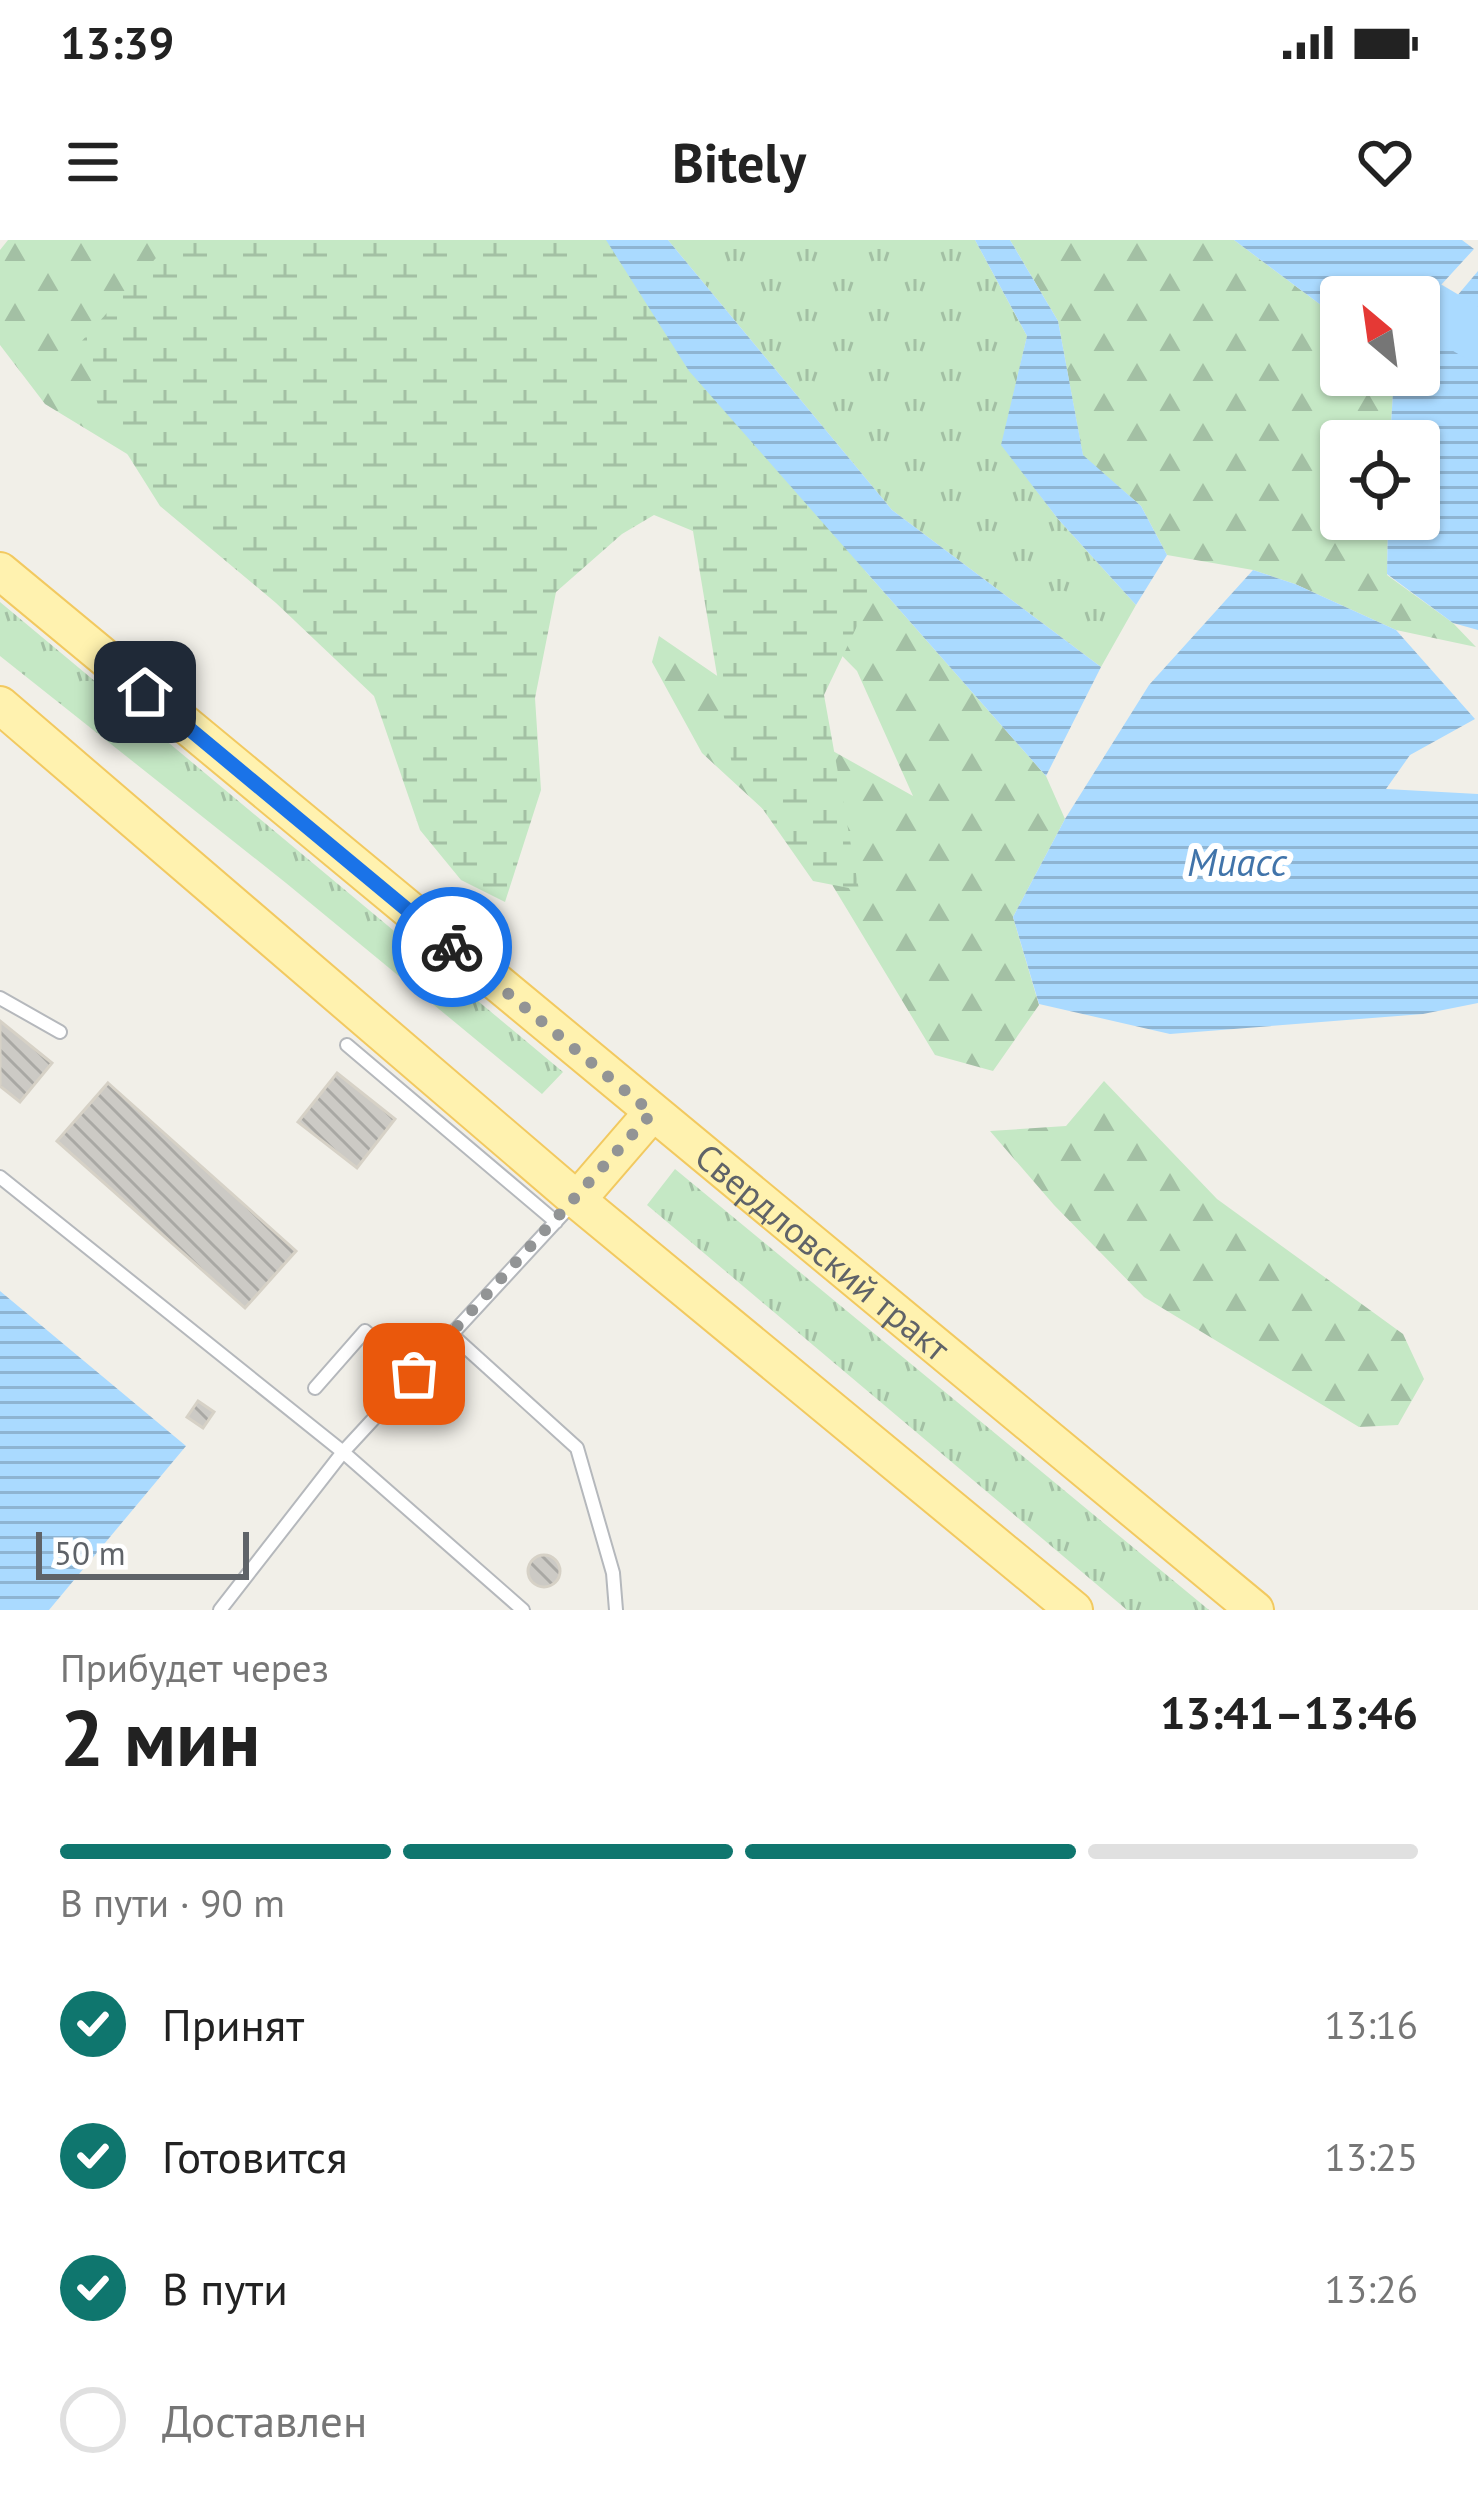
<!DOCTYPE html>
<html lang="ru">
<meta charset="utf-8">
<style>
:root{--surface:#fff;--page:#f6f6f6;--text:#222;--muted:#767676;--line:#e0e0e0;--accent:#0f766e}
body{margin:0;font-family:"PT Sans",sans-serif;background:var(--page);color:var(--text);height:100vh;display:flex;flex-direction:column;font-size:45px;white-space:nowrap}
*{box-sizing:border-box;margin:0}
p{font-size:39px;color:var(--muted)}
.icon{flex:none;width:66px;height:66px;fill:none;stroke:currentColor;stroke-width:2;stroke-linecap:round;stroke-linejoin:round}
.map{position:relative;height:1370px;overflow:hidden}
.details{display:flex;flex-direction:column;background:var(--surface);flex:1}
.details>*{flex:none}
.needle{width:78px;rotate:331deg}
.fabs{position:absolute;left:1320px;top:36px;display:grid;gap:24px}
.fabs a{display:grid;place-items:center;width:120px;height:120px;border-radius:12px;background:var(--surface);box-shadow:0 3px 9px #0004;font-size:60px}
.scale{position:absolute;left:36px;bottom:30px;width:213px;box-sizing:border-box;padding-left:12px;border:6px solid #5f6368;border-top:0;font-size:33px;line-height:42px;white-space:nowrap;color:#5f6368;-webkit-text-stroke:9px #fff;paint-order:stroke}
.pin{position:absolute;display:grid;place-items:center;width:102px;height:102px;color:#fff;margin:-51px;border-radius:24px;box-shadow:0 6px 18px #0006}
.courier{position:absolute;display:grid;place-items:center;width:120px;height:120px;margin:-60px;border:9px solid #1a73e8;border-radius:50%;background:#fff;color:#222;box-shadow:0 3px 15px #0007}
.headline em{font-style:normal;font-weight:700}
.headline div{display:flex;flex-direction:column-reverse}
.headline{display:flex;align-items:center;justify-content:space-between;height:204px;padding:0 60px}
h1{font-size:78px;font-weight:700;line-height:90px}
.bar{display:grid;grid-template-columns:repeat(4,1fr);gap:18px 12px;align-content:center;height:144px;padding:0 60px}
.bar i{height:15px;border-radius:9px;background:var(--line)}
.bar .active{background:var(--accent)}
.bar p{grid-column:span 4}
ol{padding:0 60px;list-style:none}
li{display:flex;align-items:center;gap:36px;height:132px}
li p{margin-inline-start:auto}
li .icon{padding:12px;border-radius:50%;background:var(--accent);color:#fff;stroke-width:4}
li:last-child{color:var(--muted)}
li i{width:66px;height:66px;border:6px solid var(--line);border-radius:50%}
.status{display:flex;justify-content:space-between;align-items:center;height:84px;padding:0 60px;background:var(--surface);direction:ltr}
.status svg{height:33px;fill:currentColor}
header{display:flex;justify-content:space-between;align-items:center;height:156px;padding:0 60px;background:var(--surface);font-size:54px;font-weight:700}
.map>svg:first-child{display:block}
</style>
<div class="status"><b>13:39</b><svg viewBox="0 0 49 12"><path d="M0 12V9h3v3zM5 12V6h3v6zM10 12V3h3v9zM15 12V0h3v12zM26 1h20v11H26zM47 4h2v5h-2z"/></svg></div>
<header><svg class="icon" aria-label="menu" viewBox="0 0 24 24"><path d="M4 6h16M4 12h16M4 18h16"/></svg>Bitely<svg class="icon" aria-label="heart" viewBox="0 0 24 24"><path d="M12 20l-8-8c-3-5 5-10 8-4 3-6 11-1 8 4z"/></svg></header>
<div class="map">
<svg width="1478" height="1370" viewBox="0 0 1478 1370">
<defs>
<pattern id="grass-tufts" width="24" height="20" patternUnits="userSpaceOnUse" patternTransform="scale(3)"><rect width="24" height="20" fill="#c5e8c5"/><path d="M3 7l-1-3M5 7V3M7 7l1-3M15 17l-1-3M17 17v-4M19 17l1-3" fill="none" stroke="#a3c0a4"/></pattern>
<pattern id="forest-firs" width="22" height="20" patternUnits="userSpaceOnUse" patternTransform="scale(3)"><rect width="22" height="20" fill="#c5e8c5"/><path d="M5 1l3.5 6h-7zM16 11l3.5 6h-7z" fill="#a3c0a4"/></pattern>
<pattern id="wetland-marsh" width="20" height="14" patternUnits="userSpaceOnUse" patternTransform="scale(3)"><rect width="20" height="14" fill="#c5e8c5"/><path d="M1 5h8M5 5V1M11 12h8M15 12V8" fill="none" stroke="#a3c0a4"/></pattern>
<pattern id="water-rules" width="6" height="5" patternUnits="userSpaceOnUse" patternTransform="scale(3)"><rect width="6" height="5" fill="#aadaff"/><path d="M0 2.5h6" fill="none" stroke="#8eb4d2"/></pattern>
<pattern id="building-back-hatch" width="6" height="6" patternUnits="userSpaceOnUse" patternTransform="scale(3)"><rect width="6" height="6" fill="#cccac5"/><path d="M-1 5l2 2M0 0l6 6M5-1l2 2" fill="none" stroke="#a9a8a4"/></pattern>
</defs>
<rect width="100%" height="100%" fill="#f1efe8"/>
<path fill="url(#grass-tufts)" d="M668 0H975L1027 96 1002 205 1058 279 1136 365 1101 427 892 270Z
M0 362 563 832 542 854 286 643 0 416Z
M675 929 1209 1370H1127L647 965Z"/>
<path fill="url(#forest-firs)" d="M8 0H606L689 131 1046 536 1065 579 1013 677 1039 765 993 831 935 815 816 618 702 513 652 422 659 396 799 492 913 556 857 431 777 350 702 211 137 220 45 164 0 105V10Z
M1010 0H1234L1341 80V135H1394L1390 201H1341V279H1388L1387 335 1453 383 1476 407 1396 390 1295 344 1253 330 1167 315 1141 266 1083 216 1058 81Z
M1104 841 1217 959 1403 1094 1424 1139 1398 1185 1359 1187 1144 1057 1054 965 990 891 1066 886Z"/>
<path fill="url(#wetland-marsh)" d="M172 0H634L861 308 870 359 824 455 859 650 813 641 732 525 693 291 654 275 622 294 556 352 535 458 541 550 505 662 461 640 420 590 374 456 276 363 160 266 99 169 81 102Z"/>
<path fill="url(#water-rules)" d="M606 0H668L892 270 1101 427 1046 536 689 131Z
M975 0H1010L1058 81 1083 215 1141 266 1167 315 1136 365 1058 279 1001 205 1027 96Z
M1234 0H1462L1474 9 1419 69V57H1341V80Z
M1478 31V390L1453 383 1387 334 1388 279H1419V201H1390L1394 135H1419V101Z
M1253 330 1295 344 1396 390 1475 479 1410 515 1386 549 1478 554V763L1423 774 1170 794 1039 764 1013 677 1065 579 1149 445Z
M0 1051 186 1206 49 1370H0Z"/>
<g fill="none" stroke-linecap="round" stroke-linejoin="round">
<path stroke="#aadaff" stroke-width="51" d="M1419 61 1478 96"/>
</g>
<path fill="url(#building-back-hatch)" stroke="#d6d1c6" stroke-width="3" d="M0 781 52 823 20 862 0 846Z
M337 833 395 879 357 928 298 882Z
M108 843 296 1011 245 1068 57 901Z
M198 1161 214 1172 203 1188 187 1177Z
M528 1331a16 16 0 1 1 32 0a16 16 0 1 1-32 0Z"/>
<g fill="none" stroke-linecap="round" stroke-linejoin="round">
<g stroke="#b5b8bc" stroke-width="16">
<path id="service" d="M0 758 60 792
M347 805 556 982
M0 937 343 1212 523 1370
M451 1094 577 1208 613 1333 616 1370
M315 1148 365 1091 414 1134
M220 1370 343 1212 573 963"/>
</g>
<g stroke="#f2c960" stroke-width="40">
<g id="primary">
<path id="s1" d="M0 331 1255 1370"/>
<path d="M0 465 577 960 1074 1370"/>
<path d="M577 960 652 873"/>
</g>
</g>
<use href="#service" stroke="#fff" stroke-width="12"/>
<use href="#primary" stroke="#fff2af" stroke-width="36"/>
</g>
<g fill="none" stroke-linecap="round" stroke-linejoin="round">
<path stroke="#929495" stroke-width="12" stroke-dasharray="0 21.6" d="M414 1134 652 873 452 707"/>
<path stroke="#1a73e8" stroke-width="15" d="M145 452 452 707"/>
</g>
<g text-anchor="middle" stroke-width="12" stroke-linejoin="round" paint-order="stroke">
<g font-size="36" fill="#5f6368" stroke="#fff">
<text dy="13" stroke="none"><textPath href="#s1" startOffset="1068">Свердловский тракт</textPath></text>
</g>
<g font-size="39" font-style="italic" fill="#4174aa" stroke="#fff">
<text x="1237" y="636">Миасс</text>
</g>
</g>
</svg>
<div class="fabs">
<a><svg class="needle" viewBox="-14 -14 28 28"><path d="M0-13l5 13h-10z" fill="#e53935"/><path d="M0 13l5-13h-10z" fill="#767676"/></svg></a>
<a><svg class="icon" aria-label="locate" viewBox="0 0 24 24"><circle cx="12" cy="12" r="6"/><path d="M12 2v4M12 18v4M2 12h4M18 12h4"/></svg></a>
</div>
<div class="scale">50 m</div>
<div class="pin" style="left:414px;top:1134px;background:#ea580c"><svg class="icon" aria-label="bag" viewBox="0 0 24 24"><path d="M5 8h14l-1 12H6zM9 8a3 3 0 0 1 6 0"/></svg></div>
<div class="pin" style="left:145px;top:452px;background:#1f2937"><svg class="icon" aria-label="home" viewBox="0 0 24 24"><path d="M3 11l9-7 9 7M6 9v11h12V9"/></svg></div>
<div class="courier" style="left:452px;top:707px"><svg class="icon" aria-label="bike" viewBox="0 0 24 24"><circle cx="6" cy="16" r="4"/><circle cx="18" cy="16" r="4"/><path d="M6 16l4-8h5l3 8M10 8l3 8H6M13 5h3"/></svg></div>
</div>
<section class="details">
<div class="headline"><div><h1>2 мин</h1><p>Прибудет через</p></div><em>13:41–13:46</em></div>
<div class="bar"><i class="active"></i><i class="active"></i><i class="active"></i><i></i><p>В пути · 90 m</p></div>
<ol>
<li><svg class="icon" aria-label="check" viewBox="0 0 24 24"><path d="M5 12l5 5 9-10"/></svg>Принят<p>13:16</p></li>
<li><svg class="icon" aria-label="check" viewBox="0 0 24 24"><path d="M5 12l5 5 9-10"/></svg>Готовится<p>13:25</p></li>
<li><svg class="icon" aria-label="check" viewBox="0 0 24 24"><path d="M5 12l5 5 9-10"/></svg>В пути<p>13:26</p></li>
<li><i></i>Доставлен</li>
</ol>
</section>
